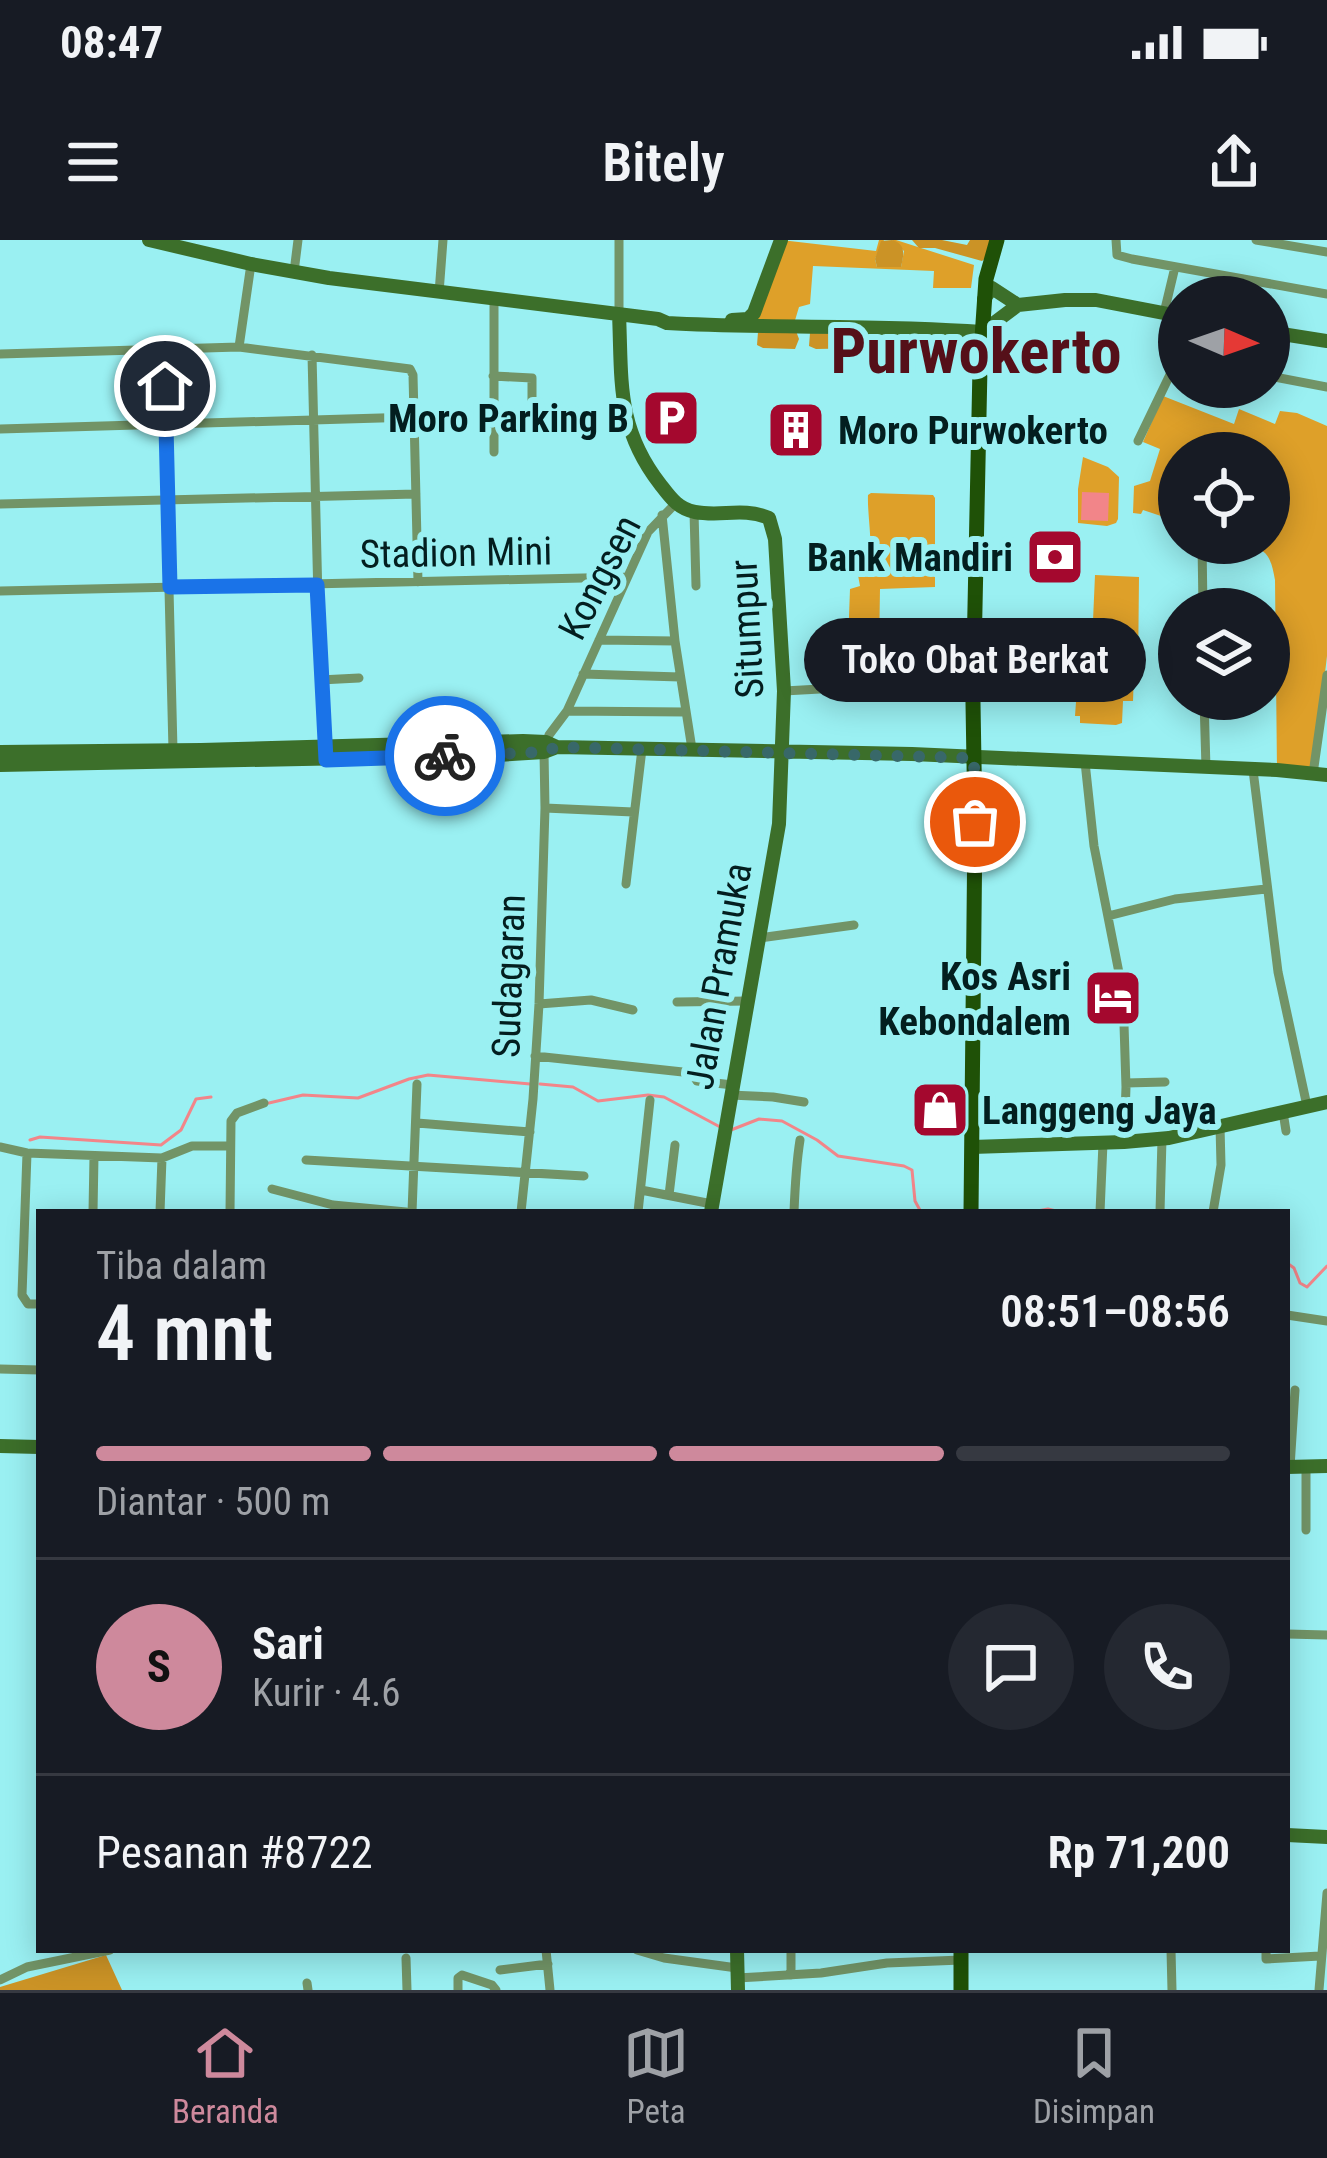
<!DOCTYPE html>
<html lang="id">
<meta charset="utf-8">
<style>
:root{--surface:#171b24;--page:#242831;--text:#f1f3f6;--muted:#9ea1a6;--line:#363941;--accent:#ce899c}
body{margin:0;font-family:"Roboto Condensed",sans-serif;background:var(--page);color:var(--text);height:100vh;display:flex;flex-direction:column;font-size:45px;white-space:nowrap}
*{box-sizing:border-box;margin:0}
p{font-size:39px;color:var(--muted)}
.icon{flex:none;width:66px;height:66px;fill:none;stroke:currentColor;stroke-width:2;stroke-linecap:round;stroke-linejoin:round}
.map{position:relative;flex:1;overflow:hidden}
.drawer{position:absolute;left:36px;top:969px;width:1254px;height:744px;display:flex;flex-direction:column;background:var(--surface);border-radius:0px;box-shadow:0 6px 30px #0003}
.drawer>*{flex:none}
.needle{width:78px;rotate:92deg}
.tools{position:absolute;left:1158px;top:36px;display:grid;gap:24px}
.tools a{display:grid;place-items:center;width:132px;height:132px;border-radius:50%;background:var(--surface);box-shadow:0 6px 30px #0003;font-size:60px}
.pin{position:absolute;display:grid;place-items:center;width:102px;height:102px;color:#fff;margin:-51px;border:6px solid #fff;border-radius:50%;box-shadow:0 3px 12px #0007}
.courier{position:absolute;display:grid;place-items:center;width:120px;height:120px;margin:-60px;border:9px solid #1a73e8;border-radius:50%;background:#fff;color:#222;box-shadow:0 3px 15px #0007}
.bubble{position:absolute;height:84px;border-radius:42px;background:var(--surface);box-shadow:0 6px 30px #0003;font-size:39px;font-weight:600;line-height:84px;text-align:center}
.summary em{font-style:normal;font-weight:600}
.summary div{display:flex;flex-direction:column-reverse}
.summary{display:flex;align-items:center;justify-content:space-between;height:204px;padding:0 60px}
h1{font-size:78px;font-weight:600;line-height:90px}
.bar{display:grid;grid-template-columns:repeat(4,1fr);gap:18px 12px;align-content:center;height:144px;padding:0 60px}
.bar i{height:15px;border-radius:9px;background:var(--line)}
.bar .on{background:var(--accent)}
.bar p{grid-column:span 4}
.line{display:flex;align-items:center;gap:30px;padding:0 60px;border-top:3px solid var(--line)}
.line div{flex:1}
.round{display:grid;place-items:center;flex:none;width:126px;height:126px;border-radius:63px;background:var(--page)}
.status{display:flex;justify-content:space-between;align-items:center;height:84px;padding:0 60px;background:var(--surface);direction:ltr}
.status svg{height:33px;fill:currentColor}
header{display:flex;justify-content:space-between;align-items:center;height:156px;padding:0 60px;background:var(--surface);font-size:54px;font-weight:600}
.tabs{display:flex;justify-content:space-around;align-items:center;height:168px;border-top:3px solid var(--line);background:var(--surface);font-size:33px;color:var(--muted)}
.tabs a{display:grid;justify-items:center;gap:6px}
.tabs .on{color:var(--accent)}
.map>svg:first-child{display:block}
</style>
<div class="status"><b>08:47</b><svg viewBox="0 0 49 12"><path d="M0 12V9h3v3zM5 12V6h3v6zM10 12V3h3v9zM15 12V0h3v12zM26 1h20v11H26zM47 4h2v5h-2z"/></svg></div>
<header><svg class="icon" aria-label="menu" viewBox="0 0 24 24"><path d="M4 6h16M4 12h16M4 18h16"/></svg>Bitely<svg class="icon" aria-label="share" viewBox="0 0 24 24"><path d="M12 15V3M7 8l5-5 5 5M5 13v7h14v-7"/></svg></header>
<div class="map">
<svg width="1327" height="1750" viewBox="0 0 1327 1750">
<rect width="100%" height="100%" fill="#9af0f2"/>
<path fill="#dea029" d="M781 0 876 11 879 0H884L875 19 877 27H901L904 11 892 0H896L974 25 971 48H933L934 31 813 26 810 64 799 67 793 87 748 79Z
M1163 156 1234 184 1239 169 1275 184 1280 171 1297 173 1327 186V416L1313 534 1277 530 1275 340C1270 312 1266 309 1239 303H1269V213H1179V282L1143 270 1141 274 1133 273 1134 246 1150 241 1160 209 1143 202Z
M1083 217 1108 227 1119 237 1118 279 1116 283 1107 286 1078 283V249Z
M871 253 933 255 935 258V347L880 349 879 410 925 411 926 419H905V432L902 433 847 431 850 349 860 346 858 335 867 332C875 313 867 277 868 255Z
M1095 335 1139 337 1138 432H1134L1133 461H1123L1122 483 1116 485 1080 483V476H1075L1076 462 1089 456 1090 449Z"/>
<path fill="#cb9326" d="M892 0C906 4 904 14 901 27H877L875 19 881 1Z
M912 0H942L967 5 970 0H992L987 17 982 21 935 8H919Z
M796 91 799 99 795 109 763 108 757 105 758 92Z
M810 93 870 94 872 100 869 108 816 109 809 106Z
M106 1715 122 1750H0V1747Z"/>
<path fill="#f28589" d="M1082 252 1109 253 1108 281 1081 280Z"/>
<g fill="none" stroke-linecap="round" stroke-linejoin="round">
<path stroke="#f28589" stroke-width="3" d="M540 844 573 847 598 861 648 855 664 857 722 888
M269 863 303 855 358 858 409 839 428 835 530 844
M731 890 759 879 782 881 817 900 838 916 904 926 912 930 915 961 921 972
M30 900 40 897 161 905 181 890 196 859 211 857
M1032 972 1048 969 1060 972
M1287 1023 1294 1028 1300 1043 1307 1047 1327 1026"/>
<path stroke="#729467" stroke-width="9" d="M619 0V74
M1116 0 1117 15 1132 19 1327 54
M1256 0 1327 12
M294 32 298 0
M439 53 443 0
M1164 73 1175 27
M239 107 251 24
M163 108 173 510
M0 114 239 107 410 129 413 135 418 342
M1269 114 1274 93
M312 115 320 440 325 508
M493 136 532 138V174
M1269 136 1327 147
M492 174H565
M0 189 414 177
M1138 201 1179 116
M494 212V59
M0 264 416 254
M694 272 696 346
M662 275 675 401 692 509
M1202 303 1203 369
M0 351 626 337
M599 400 675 401
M583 434 680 437
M320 440 359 438
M784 451 838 448
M1204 459 1206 528
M567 471 685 472
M1085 522 1094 606 1123 753 1126 847 1124 902
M1253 530 1278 732 1307 866
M1313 534 1327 435
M545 568 633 572
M626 644 642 509
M1108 676 1175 659 1266 649
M759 698 854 685
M677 762 748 761
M539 764 591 760 633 770
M535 816 692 833 697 841 733 845
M1126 843 1165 842
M730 855 773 857 804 862
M1283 872 1286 891
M417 883 530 892
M0 907 27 913 162 918 192 906H229
M27 913 22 1055 28 1064H39
M306 920 584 936
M272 949 333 965 406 972
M641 950 712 964
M669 955 675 905
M93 972 94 916
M160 972 162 918
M230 972 231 881 237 873 264 863
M412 972 417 844
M521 972 533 859 539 764 545 568 544 512 549 495 567 471 648 292 675 264
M638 972 650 860
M794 972C795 947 796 925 800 900
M1100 972 1103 903
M1160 972 1162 899
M1213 972 1221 925 1220 886
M1287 1075 1327 1081
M0 1129 39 1130
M1290 1227 1295 1150
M1306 1227V1290
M1287 1394 1327 1395
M546 1710 550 1750
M637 1710 664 1718 737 1728
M791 1710V1735
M1171 1710 1172 1750
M1266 1710V1719L1320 1716
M406 1718 407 1750
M500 1730 548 1724
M737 1738 821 1733 887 1723 961 1720
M0 1740 27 1727 110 1710
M307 1743 308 1750
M458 1750V1738L462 1735 492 1745 496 1750
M1319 1750 1327 1653"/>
<path stroke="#3c6f2a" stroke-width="14" d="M149 0 251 24 329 38 658 79 667 83C772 89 877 84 982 92L1018 65 1065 60H1096L1179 76
M984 59 992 48 1018 65
M619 74C622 141 616 187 660 244 670 257 678 269 695 272 722 277 742 267 769 278L775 299 784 451 779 584 711 972
M732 80 748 79 754 73 781 0
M1269 92 1327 101
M0 512 201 510 523 501 546 502 557 507 912 514 1277 530 1327 535
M0 525 498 515 544 512 557 507
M972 907 1124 902 1169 898 1327 862
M0 1206 39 1207
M1287 1227 1327 1226
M1287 1595 1327 1597
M737 1710 738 1750"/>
<path stroke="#1f5107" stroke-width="15" d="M971 972 975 582 973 463 980 127 986 39 997 0
M961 1750V1710"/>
</g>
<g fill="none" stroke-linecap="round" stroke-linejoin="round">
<path stroke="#386869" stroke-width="12" stroke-dasharray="0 21.6" d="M445 516 544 512 557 507 974 518 975 582"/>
<path stroke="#1a73e8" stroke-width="15" d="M165 146 170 347 317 345 326 520 445 516"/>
</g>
<defs>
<g id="parking-square" transform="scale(3)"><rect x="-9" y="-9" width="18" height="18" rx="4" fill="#a4082e" stroke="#9af0f2"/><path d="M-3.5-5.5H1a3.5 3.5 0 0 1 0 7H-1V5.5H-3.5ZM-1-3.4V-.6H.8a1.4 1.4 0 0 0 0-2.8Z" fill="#fff"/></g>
<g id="building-square" transform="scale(3)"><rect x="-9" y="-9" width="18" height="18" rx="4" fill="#a4082e" stroke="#9af0f2"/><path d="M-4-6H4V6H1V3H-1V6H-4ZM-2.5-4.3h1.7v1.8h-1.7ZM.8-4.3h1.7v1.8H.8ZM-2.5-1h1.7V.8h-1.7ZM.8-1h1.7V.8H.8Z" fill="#fff"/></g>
<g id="bank-square" transform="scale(3)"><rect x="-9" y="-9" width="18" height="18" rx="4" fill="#a4082e" stroke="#9af0f2"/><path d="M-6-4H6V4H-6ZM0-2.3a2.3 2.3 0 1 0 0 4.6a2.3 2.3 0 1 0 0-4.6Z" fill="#fff"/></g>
<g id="hotel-square" transform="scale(3)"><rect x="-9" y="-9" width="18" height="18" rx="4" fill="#a4082e" stroke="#9af0f2"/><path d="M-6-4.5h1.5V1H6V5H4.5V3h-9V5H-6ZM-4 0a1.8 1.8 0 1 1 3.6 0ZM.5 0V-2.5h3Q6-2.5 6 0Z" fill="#fff"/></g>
<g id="shop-square" transform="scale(3)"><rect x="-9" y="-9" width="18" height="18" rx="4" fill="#a4082e" stroke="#9af0f2"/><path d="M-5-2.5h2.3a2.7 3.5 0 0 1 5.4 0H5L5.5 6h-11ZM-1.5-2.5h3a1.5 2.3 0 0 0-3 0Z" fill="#fff"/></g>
</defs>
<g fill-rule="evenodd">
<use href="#parking-square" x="671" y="178"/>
<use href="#building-square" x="796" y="190"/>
<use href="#bank-square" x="1055" y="317"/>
<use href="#hotel-square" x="1113" y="758"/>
<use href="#shop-square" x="940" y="870"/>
</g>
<g text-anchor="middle" stroke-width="12" stroke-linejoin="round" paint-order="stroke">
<g font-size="39" font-weight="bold" fill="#031e1f" stroke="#9af0f2" text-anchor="end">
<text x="629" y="192">Moro Parking B</text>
<text x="838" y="204" text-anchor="start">Moro Purwokerto</text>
<text x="1013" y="331">Bank Mandiri</text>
<text x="1071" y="750">Kos Asri<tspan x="1071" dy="45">Kebondalem</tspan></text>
<text x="982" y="884" text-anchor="start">Langgeng Jaya</text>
</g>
<g font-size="39" fill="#031e1f" stroke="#9af0f2">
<text transform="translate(456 312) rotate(-1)" y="14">Stadion Mini</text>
<text transform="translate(599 337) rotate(-63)" y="14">Kongsen</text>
<text transform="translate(746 389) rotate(-93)" y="14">Situmpur</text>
<text transform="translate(508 736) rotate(-88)" y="14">Sudagaran</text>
<text transform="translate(718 736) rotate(-80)" y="14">Jalan Pramuka</text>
</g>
<g font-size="63" font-weight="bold" fill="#551019" stroke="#9af0f2">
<text x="976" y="133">Purwokerto</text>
</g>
</g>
</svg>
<div class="tools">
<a><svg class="needle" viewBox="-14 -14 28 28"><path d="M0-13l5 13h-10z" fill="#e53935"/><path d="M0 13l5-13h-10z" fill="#9ea1a6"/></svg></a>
<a><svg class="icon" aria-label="locate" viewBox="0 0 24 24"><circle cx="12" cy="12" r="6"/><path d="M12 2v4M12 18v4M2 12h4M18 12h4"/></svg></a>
<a><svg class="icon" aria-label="layers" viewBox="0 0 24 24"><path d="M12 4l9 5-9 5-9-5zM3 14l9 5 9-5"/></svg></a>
</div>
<div class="pin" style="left:975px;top:582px;background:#ea580c"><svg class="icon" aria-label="bag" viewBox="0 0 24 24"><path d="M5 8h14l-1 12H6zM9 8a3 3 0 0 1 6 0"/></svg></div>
<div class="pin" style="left:165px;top:146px;background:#1f2937"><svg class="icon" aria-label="home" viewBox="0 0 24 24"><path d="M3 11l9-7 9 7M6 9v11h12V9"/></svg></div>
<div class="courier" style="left:445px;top:516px"><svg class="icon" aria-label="bike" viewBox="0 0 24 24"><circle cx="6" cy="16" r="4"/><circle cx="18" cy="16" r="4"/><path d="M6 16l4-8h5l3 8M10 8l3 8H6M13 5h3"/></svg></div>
<div class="bubble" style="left:804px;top:378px;width:342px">Toko Obat Berkat</div>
<section class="drawer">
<div class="summary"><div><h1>4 mnt</h1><p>Tiba dalam</p></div><em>08:51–08:56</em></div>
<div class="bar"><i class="on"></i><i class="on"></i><i class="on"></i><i></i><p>Diantar · 500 m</p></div>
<div class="line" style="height:216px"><b class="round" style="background:var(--accent);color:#111">S</b><div><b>Sari</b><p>Kurir · 4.6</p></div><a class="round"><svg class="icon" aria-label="chat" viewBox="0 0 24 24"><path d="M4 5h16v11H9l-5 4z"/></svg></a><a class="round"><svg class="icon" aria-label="phone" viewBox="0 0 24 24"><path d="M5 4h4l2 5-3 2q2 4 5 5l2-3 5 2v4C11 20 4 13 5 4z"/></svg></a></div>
<div class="line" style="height:156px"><div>Pesanan #8722</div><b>Rp 71,200</b></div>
</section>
</div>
<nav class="tabs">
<a class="on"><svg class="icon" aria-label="home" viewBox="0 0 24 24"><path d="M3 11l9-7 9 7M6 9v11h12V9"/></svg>Beranda</a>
<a><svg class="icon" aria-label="map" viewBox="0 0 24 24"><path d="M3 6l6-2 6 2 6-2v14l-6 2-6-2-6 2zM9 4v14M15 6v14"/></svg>Peta</a>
<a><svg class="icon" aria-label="saved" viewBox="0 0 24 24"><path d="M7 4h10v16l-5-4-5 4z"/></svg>Disimpan</a>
</nav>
